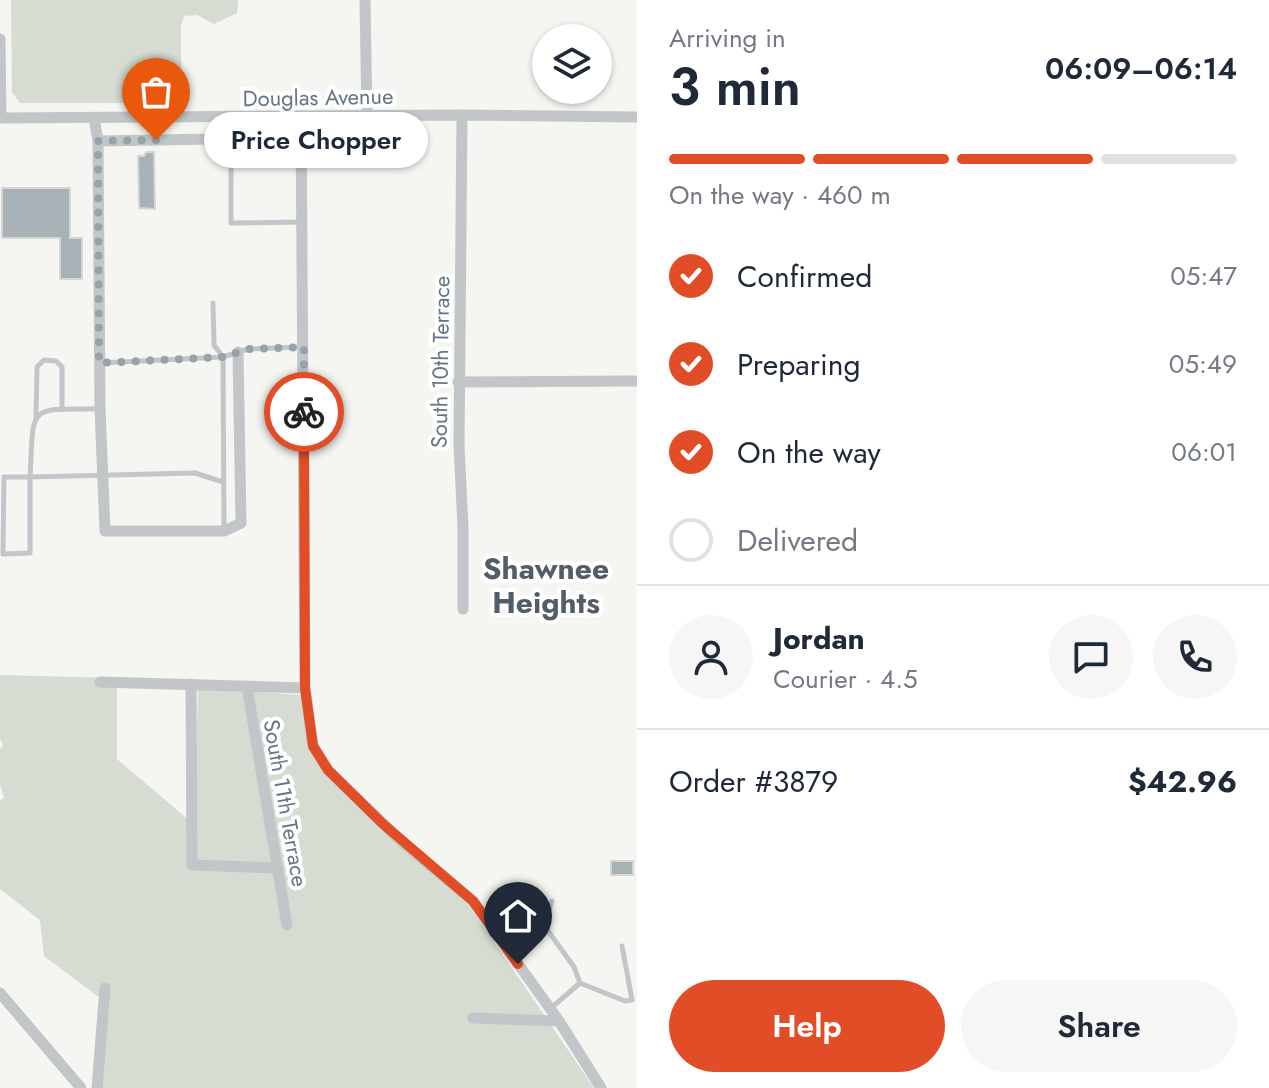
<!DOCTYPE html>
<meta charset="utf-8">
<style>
:root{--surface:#fff;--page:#f6f6f7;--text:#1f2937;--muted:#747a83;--line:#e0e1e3;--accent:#e14d26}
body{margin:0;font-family:Jost,sans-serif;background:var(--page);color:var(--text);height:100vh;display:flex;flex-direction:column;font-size:30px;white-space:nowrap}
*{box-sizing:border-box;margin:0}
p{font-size:26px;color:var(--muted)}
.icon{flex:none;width:44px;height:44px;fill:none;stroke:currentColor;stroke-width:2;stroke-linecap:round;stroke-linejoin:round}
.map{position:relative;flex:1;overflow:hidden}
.details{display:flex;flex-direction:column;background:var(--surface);width:632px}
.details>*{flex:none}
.fabs{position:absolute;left:532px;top:24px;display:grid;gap:16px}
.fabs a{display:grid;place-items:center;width:80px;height:80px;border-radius:50%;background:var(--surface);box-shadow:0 2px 6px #0004;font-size:40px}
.pin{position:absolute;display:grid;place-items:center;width:68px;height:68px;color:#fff;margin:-82px -34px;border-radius:50% 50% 50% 0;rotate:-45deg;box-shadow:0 0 8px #0007}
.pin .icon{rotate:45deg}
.courier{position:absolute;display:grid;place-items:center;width:80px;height:80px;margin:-40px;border:6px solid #e14d26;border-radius:50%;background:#fff;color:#222;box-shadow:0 2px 10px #0007}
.bubble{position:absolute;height:56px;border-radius:28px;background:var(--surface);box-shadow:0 2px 6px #0004;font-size:26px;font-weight:600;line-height:56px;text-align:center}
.overview em{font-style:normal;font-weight:600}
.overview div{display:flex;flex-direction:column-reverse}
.overview{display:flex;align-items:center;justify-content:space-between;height:136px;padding:0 32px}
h1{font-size:52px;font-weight:600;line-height:60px}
.bar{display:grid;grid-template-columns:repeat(4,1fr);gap:12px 8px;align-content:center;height:96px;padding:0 32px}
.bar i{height:10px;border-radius:6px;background:var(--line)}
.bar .selected{background:var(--accent)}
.bar p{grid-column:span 4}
.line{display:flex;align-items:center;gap:20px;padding:0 32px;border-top:2px solid var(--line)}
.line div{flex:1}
.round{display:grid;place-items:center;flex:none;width:84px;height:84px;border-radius:42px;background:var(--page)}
ol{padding:0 32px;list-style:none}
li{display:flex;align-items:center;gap:24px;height:88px}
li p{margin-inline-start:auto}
li .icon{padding:8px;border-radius:50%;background:var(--accent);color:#fff;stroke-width:4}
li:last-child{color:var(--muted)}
li i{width:44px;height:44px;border:4px solid var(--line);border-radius:50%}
.primary-button{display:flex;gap:16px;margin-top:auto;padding:16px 32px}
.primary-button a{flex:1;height:92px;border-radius:48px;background:var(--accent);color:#fff;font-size:32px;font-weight:600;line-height:92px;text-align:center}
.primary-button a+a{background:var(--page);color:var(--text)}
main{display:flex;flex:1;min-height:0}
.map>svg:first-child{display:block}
</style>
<main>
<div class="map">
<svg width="637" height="1088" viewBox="0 0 637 1088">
<rect width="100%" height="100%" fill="#f5f5f1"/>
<path fill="#d6dcd2" d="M11 0H238L237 13 214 24 197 15 184 16 181 26V103H20L12 92Z
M0 675 117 678V759L185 817 194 818 198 691 206 688 300 695 312 753 469 905 594 1088H100L107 1001 96 995 44 956 40 920 0 889V800L4 798 0 784V749L3 745 0 739Z"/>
<path fill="#a8b1b6" stroke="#d6d6d4" stroke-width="2" d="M146 152H154L155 209 139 208 138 156H144Z
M2 188H70V238H82V279H60V238H2Z
M611 861H633V875H611Z"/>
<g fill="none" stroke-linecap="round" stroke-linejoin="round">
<path stroke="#c2c6c9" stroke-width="5" d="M231 118V223L302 222
M213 303 214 345 223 357 224 531
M100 363 223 357 248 349 301 347
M100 409C26 409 34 404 30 477L195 473 223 482
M36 417 37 367 44 360 56 361 62 367V409
M4 477H30V553L3 554Z
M580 983 625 1001 632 1000 622 946
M551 1008 580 983 574 967 546 928 545 921 552 901"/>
<path stroke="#c2c6c9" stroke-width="11" d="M365 0 367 117
M0 39 1 118
M462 115 459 446 463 528V609
M0 118 462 115 637 117
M94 118 98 141 100 409 105 531H224L241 523 238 352
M301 118 305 688 313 746 328 770 402 842 473 901 559 1021 601 1088
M98 141 214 139
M458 382 637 381
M100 682 305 688
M191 684 192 865 277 868
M247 687 287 925
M0 993 81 1088
M473 1018 559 1021
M97 1088 105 988"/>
</g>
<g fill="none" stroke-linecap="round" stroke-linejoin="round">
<path stroke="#97a2a9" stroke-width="8" stroke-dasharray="0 14.4" d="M156 140 98 141 99 363 223 357 248 349 304 347V412"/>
<path stroke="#e14d26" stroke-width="10" d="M304 412 305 688 313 746 328 770 383 824 473 901 518 964"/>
</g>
<g text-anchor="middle" stroke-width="8" stroke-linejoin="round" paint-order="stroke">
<g font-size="22" fill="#647682" stroke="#fff">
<text transform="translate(318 97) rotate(-1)" y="8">Douglas Avenue</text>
<text transform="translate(440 362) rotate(-89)" y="8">South 10th Terrace</text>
<text transform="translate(286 803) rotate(80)" y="8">South 11th Terrace</text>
</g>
<g font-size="30" font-weight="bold" fill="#525e67" stroke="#fff">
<text x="546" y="579">Shawnee<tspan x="546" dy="34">Heights</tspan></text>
</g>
</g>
</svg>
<div class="fabs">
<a><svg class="icon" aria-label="layers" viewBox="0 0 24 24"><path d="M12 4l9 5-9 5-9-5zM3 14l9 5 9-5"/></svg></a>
</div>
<div class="pin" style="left:156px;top:140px;background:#ea580c"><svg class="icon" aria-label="bag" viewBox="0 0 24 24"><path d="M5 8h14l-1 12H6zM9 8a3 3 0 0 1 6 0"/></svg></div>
<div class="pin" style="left:518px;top:964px;background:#1f2937"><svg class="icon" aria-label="home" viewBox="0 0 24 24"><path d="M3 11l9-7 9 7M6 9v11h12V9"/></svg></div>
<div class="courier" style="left:304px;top:412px"><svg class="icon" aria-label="bike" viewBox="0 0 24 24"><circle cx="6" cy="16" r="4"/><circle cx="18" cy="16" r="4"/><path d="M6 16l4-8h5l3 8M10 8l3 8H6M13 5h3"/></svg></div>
<div class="bubble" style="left:204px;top:112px;width:224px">Price Chopper</div>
</div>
<section class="details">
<div class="overview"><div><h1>3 min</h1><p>Arriving in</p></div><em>06:09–06:14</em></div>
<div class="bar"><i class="selected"></i><i class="selected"></i><i class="selected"></i><i></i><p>On the way · 460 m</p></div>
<ol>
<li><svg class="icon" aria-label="check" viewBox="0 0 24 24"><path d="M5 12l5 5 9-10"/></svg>Confirmed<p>05:47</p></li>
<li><svg class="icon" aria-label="check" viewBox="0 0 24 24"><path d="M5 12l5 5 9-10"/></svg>Preparing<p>05:49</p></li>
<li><svg class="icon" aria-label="check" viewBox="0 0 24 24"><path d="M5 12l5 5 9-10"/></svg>On the way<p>06:01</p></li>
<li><i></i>Delivered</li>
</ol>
<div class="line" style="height:144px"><a class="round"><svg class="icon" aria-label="person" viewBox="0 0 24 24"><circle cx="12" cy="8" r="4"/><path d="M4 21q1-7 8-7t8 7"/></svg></a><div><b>Jordan</b><p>Courier · 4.5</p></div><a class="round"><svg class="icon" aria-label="chat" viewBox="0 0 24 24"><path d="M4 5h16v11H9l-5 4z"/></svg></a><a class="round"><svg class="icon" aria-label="phone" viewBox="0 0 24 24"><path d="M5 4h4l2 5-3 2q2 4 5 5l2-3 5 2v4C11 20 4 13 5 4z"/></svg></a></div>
<div class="line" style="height:104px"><div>Order #3879</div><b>$42.96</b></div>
<div class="primary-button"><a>Help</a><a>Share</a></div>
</section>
</main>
